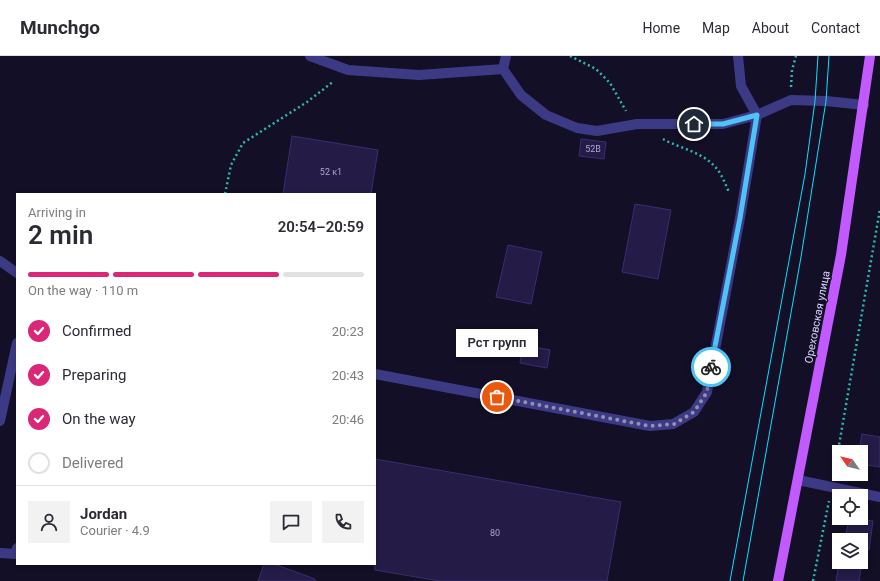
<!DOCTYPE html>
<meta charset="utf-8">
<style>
:root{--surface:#fff;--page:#f2f2f3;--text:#2b2b33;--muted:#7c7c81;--line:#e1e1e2;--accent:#db2777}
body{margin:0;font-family:Roboto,sans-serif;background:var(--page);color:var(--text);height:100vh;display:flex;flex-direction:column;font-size:15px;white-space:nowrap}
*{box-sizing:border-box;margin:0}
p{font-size:13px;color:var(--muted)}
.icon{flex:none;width:22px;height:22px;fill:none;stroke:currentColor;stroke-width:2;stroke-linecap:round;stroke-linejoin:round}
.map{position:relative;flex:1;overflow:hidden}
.sheet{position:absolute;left:16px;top:137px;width:360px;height:372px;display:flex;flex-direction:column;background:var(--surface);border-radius:0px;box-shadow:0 2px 6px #0003}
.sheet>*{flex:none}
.needle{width:26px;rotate:304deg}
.buttons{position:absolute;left:832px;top:389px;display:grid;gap:8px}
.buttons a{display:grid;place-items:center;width:36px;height:36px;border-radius:0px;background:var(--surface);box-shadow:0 2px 6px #0003;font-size:20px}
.pin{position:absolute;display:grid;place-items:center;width:34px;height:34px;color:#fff;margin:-17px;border:2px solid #fff;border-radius:50%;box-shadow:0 1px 4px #0007}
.courier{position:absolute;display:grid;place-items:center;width:40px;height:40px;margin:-20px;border:3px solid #4fc3f7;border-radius:50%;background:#fff;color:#222;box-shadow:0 1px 5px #0007}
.bubble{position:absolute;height:28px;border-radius:0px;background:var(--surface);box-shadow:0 2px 6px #0003;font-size:13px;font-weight:600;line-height:28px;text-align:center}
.overview em{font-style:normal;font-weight:600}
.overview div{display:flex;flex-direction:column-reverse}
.overview{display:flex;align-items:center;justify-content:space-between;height:68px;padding:0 12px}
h1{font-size:26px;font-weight:600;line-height:30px}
.bar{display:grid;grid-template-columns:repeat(4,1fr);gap:6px 4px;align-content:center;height:48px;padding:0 12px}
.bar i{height:5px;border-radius:3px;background:var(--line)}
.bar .active{background:var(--accent)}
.bar p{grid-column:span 4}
.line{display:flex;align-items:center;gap:10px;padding:0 12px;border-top:1px solid var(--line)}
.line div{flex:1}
.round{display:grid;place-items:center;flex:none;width:42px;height:42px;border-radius:0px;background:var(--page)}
ol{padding:0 12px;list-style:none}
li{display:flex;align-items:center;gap:12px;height:44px}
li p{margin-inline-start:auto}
li .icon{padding:4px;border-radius:50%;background:var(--accent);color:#fff;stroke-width:4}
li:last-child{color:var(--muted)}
li i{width:22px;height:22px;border:2px solid var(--line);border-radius:50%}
header{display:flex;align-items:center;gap:24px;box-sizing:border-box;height:56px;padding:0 20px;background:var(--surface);border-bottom:1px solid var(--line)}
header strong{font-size:19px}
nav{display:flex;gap:22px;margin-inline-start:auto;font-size:14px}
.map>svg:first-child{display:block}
</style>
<header>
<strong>Munchgo</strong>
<nav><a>Home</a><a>Map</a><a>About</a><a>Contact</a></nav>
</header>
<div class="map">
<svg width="880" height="525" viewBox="0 0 880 525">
<rect width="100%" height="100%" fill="#130f26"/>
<path fill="#241b47" stroke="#3b2d73" d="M292 80 378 94 371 138H283Z
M581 83 606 86 604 103 579 100Z
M635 148 671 154 658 223 622 216Z
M508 189 542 196 531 248 496 241Z
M523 289 550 294 547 312 520 307Z
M862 378 880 381V411L861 408V396H859Z
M375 403 621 446 607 525H440L375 514Z
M849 462 873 465 869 494 864 493 859 525H836L839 506H861V484H845Z
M264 508H274L315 523V525H258Z"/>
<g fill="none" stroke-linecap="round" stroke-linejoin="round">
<path stroke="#2fb8b0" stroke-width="2.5" stroke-dasharray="2 3" stroke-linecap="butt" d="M570 0 596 13 610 27 626 55
M791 31 792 14 796 0
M663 83C683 94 709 97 721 119 724 124 726 130 729 136
M225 138 231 109 243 87 307 46 334 25
M834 418 880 153
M813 525 829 445"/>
<path stroke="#3d3a85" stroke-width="10" d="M0 205 17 217
M375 318 650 370 673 368 694 356 707 336 740 162 757 59
M0 365 17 287
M0 497 16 498 17 492"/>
<path stroke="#3d3a85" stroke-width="10" d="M310 0 348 14 419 19 503 13 521 39 546 59 577 72 597 75 637 68H723L757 59 791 44 826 45 864 49
M738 0 741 30 757 59
M503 13 506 0
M798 424 880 441"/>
<path stroke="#c25bff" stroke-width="10" d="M778 525 841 199 870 0"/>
<path stroke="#00e5ff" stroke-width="1" d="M730 525 805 118 815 45 818 0
M743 525 801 201 826 45 829 0"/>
</g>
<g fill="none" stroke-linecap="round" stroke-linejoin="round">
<path stroke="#948fb3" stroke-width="4" stroke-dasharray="0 7.2" d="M497 341 650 370 674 368 694 356 707 336 711 311"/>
<path stroke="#4fc3f7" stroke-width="5" d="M694 68H723L757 59 740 162 711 311"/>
</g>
<g text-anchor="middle" stroke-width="3" stroke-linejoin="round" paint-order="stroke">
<g font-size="9" fill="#aca6d1">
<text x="593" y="96">52В</text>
<text x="331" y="119">52 к1</text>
<text x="495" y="480">80</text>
</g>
<g font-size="11" fill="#d9d4ff" stroke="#130f26">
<text transform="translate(817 261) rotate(-79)" y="4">Ореховская улица</text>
</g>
</g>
</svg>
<div class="buttons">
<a><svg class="needle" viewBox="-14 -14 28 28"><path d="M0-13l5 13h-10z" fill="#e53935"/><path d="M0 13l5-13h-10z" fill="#7c7c81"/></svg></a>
<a><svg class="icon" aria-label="locate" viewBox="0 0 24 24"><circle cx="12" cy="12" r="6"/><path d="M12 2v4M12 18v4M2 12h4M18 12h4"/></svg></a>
<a><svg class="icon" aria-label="layers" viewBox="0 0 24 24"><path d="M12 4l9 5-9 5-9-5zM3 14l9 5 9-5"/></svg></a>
</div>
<div class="pin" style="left:497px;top:341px;background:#ea580c"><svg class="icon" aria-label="bag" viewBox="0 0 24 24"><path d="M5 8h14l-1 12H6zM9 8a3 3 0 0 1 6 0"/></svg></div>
<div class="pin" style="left:694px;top:68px;background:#1f2937"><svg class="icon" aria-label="home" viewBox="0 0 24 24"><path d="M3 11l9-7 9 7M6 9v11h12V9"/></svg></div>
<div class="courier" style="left:711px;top:311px"><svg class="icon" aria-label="bike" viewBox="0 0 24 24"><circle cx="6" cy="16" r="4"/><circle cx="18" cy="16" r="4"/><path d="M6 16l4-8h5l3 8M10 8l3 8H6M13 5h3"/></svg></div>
<div class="bubble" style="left:456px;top:273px;width:82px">Рст групп</div>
<section class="sheet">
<div class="overview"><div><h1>2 min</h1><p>Arriving in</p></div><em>20:54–20:59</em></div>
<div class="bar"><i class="active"></i><i class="active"></i><i class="active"></i><i></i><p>On the way · 110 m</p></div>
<ol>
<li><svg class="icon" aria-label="check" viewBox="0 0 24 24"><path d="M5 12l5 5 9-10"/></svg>Confirmed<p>20:23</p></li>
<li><svg class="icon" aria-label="check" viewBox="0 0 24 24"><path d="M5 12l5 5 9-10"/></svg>Preparing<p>20:43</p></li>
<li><svg class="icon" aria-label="check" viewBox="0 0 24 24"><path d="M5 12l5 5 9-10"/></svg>On the way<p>20:46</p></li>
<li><i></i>Delivered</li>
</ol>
<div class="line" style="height:72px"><a class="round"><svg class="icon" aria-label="person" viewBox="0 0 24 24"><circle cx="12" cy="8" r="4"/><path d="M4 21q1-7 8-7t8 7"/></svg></a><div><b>Jordan</b><p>Courier · 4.9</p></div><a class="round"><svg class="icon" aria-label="chat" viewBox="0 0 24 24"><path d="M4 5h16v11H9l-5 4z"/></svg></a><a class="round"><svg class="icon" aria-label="phone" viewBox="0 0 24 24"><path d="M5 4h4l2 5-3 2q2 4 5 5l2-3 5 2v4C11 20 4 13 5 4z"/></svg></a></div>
</section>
</div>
